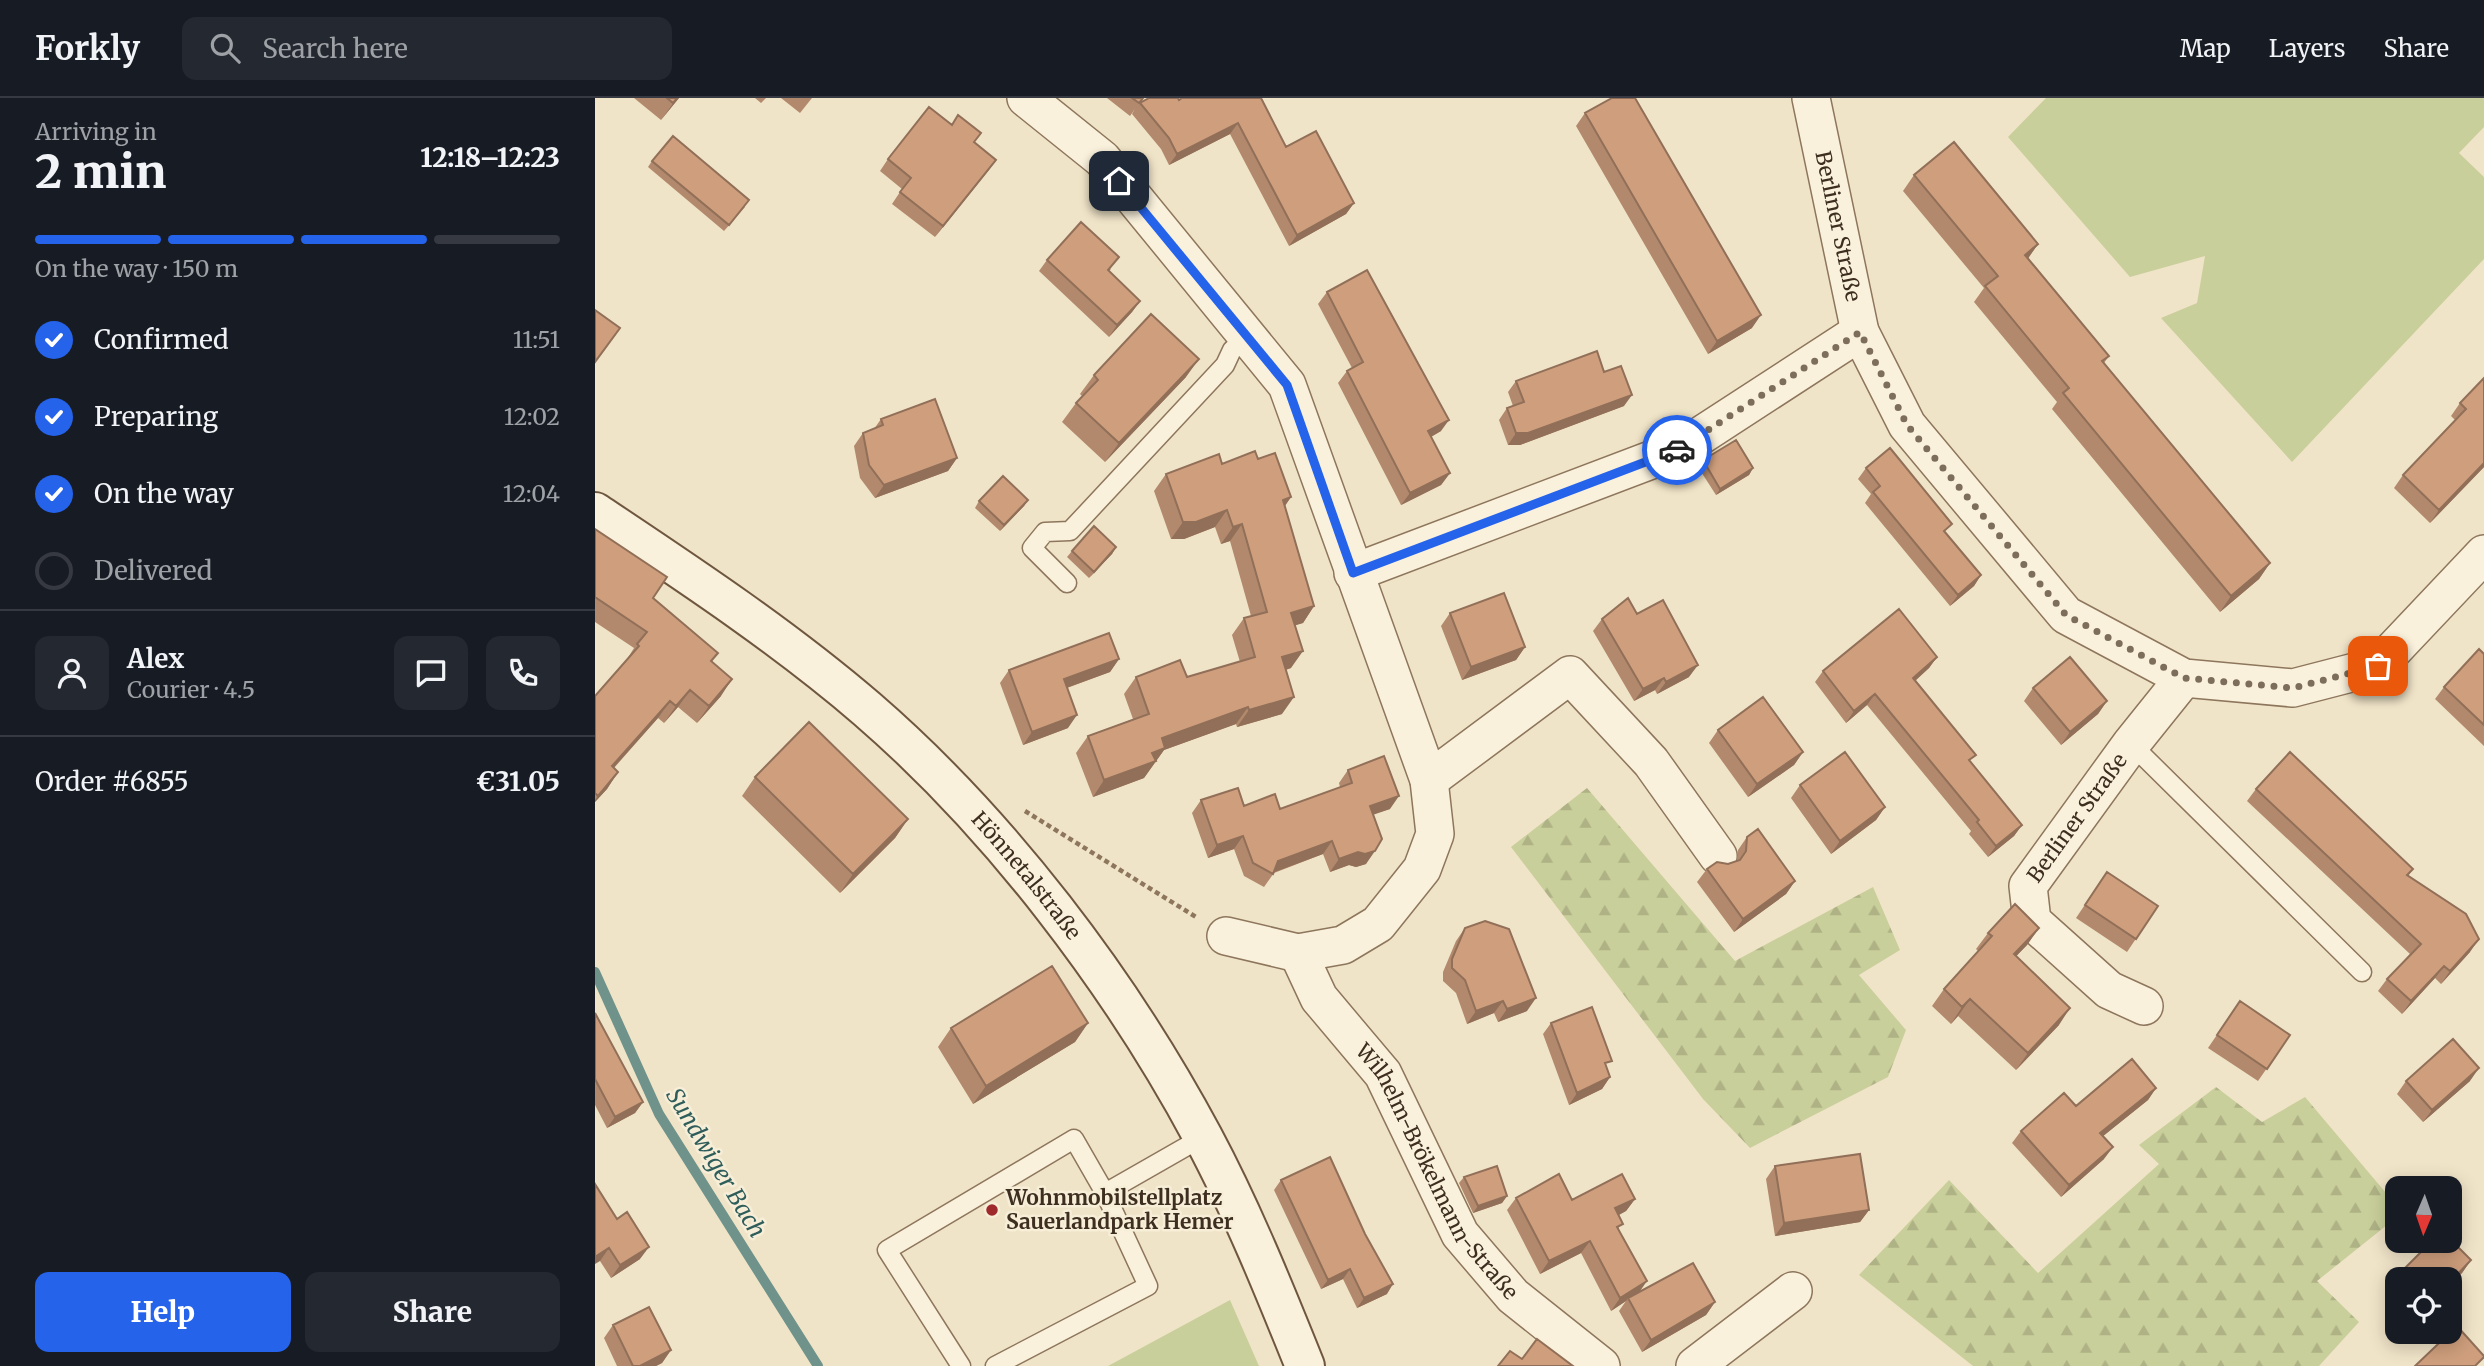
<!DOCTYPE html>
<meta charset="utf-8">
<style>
:root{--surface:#171b24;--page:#242831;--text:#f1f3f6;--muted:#9ea1a6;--line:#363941;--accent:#2563eb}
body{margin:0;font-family:Merriweather,serif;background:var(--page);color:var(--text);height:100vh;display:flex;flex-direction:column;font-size:26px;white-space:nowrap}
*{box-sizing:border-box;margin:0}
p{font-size:23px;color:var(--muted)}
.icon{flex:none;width:38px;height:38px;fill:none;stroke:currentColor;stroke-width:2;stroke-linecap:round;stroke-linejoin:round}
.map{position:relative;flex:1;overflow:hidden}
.details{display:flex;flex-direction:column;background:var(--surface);width:595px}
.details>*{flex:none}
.needle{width:46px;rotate:182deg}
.tools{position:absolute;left:1790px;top:1078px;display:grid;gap:14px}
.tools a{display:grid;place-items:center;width:77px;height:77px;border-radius:14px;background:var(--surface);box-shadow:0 4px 18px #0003;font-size:35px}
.pin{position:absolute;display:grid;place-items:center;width:60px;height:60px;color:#fff;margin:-30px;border-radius:14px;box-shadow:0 4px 10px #0006}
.courier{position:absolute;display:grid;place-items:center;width:70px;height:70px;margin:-35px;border:5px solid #2563eb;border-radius:50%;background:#fff;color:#222;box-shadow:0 2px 9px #0007}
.head em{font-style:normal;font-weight:800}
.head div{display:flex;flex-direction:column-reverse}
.head{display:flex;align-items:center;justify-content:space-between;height:119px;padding:0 35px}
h1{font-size:46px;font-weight:800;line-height:52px}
.bar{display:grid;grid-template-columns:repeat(4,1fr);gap:10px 7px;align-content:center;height:84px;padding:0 35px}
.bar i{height:9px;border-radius:5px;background:var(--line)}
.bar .current{background:var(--accent)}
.bar p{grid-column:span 4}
.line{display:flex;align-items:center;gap:18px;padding:0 35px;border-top:2px solid var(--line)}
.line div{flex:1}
.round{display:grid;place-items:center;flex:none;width:74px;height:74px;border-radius:14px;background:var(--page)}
ol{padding:0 35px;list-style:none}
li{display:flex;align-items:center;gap:21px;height:77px}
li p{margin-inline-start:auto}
li .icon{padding:7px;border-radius:50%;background:var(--accent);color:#fff;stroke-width:4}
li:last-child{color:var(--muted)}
li i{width:38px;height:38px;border:4px solid var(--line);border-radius:50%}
.button{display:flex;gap:14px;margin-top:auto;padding:14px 35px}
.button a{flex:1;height:80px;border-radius:14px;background:var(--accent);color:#fff;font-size:28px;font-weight:800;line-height:80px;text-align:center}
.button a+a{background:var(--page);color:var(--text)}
header{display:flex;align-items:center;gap:42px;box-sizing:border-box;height:98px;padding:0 35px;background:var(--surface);border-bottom:2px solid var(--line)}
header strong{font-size:33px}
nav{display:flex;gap:38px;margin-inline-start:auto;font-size:24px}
.search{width:490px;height:63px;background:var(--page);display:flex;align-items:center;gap:18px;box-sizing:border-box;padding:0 24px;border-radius:14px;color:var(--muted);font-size:26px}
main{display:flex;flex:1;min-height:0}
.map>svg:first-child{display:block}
</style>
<header>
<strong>Forkly</strong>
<div class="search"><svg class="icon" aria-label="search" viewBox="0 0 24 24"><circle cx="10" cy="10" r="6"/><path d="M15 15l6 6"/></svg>Search here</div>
<nav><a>Map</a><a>Layers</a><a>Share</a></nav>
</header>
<main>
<section class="details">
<div class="head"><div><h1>2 min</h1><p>Arriving in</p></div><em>12:18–12:23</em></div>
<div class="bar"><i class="current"></i><i class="current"></i><i class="current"></i><i></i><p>On the way · 150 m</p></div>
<ol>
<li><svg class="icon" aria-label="check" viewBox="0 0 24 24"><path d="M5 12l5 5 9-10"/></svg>Confirmed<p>11:51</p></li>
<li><svg class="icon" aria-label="check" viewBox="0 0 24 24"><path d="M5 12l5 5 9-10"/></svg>Preparing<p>12:02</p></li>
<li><svg class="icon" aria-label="check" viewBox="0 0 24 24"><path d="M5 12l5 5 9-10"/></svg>On the way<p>12:04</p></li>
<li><i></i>Delivered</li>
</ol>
<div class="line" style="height:126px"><a class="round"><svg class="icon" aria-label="person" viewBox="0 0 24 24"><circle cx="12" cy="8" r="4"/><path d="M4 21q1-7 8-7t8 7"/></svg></a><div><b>Alex</b><p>Courier · 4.5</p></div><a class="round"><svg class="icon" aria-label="chat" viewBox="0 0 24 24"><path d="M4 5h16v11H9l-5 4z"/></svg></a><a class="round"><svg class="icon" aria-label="phone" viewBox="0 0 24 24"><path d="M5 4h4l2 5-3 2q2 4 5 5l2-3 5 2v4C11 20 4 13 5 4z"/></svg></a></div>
<div class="line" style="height:91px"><div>Order #6855</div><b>€31.05</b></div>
<div class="button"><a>Help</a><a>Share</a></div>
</section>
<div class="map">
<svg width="1889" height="1268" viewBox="0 0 1889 1268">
<defs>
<pattern id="forest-firs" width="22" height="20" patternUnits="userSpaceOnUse" patternTransform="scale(1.75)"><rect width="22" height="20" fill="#c9cf9b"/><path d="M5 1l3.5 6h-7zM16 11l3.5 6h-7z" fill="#aeb285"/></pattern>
</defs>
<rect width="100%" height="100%" fill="#f0e4c8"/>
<path fill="url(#forest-firs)" d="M992 690 1140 863 1278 789 1305 852 1264 877 1311 932 1293 979 1155 1050 1108 1001 916 749Z
M1621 989 1667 1024 1710 999 1802 1108V1119L1722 1183 1764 1224 1724 1268H1378L1264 1177 1354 1082 1443 1175 1564 1066 1544 1047Z"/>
<path fill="#c9cf9b" d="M1451 0H1889V29L1864 55 1889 79V161L1697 364 1566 220 1602 205 1610 158 1535 179 1413 39Z
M635 1202 664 1268H513Z"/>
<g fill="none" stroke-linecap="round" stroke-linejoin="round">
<path stroke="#6f938a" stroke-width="10" d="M0 874 64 1016 223 1268"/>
<g stroke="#8d765c" stroke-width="21">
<path id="lane" d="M472 485 437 450 450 434 475 433 630 267 637 252 653 237
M1536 646 1767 874
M510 1095 608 1039
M366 1268 292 1152 479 1041 510 1095 553 1188 400 1268"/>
</g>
<g stroke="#8d765c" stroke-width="40">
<g id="street">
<path d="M431 0 507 61 692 287 834 682 840 736 827 771 783 826 748 847 703 855 631 838"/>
<path id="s1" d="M1216 0 1265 234 1312 327 1471 517 1589 580 1698 590 1783 568 1889 456"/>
<path d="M758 475 1085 351 1265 234"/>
<path d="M834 682 975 577 1056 664 1123 758"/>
<path id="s2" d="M703 855 724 900 788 976 865 1136 918 1198 1006 1268"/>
<path id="s3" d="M1549 908 1514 892 1437 823 1433 788 1536 646 1589 580"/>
<path d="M1100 1268 1198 1193"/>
</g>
</g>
<g stroke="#6f573f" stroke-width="42">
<g id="secondary">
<path id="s4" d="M0 414C93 476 187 538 272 611 405 726 525 884 608 1039 647 1112 679 1191 710 1268"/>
</g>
</g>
<path stroke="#8d765c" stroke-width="4.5" stroke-dasharray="5 3.5" stroke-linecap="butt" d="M430 713 601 819"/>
<use href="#lane" stroke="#faf1dc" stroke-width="18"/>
<use href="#street" stroke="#faf1dc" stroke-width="37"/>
<use href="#secondary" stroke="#faf1dc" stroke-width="38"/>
</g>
<path fill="#b2896c" d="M39 0H84L66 22Z
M160 0H171L166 5Z
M186 0H217L205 15Z
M512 0H549L545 4 584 2 666 0 691 49 759 105 751 116 694 148 635 36 574 67 566 51 537 16 540 11 535 18Z
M990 15 1157 230 1113 256 981 28Z
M380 45 401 62 340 139 297 106 307 91 285 73 293 61Z
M57 63 150 109 129 133 53 69Z
M1319 77 1443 146 1433 160 1514 258 1509 265 1675 465 1664 481 1625 514 1457 311 1462 304 1379 204 1389 190 1308 93Z
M452 162 516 171 514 173 545 203 537 214 514 239 444 173Z
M732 194 846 333 836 339 855 375 846 387 806 407 743 285 752 273 757 270 723 206Z
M1009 274 1029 308 925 347H913L904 322 912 310 918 308 913 294 921 283Z
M499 277 591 279 510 364 467 324 481 305 487 298 485 296Z
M1889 280V369L1835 425 1799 390 1808 377 1860 322 1856 318 1865 305Z
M286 321 362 360 353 373 280 400 265 380 259 348 268 335 279 331Z
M663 361 696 399 690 408 719 508 708 525 700 527 696 570 691 572 687 616 642 629 641 626 569 652 549 680 498 699 481 655 493 638 538 621 529 596 541 579H592L645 564 637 537 649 520 656 518 635 443 626 446 620 429 589 441H576L559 393 571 376 627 366Z
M1108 362 1158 370 1154 377 1121 397 1103 369Z
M1271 370 1351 435 1386 477 1379 488 1355 508 1270 405 1276 396 1263 381Z
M433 402 429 408 405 433 380 410 384 403Z
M0 431 58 500 123 555 117 563 126 598 102 625 83 609 69 625 63 620 19 670 23 674 12 691 0 704V598L31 563 39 550 0 524Z
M521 449 517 456 494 480 472 459 477 453Z
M855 515 930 549 921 562 867 582 846 528Z
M1042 516 1094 579 1062 596 1060 592 1039 603 998 533 1007 521Z
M1889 556V648L1840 601 1849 589Z
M1342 559 1334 570 1320 583 1376 664 1427 727 1419 738 1393 759 1374 736 1376 733 1272 607 1251 625 1220 584 1228 573Z
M524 561 515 574 472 590 473 630 428 647 405 585 414 572Z
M1438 590 1512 603 1503 616 1466 647 1429 603Z
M1123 632 1208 654 1199 667 1153 699 1114 645Z
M753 672 795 711 778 716 771 766 761 769 754 767 735 774 728 756 679 775 669 789 649 778 639 751 613 760 597 715 606 702 685 711 745 689 744 685Z
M160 679 313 721 300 740 245 795 147 698Z
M1205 687 1290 709 1281 722 1236 756 1196 700Z
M1661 691 1818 771 1813 778 1875 854 1846 886 1840 880 1807 916 1783 893 1792 881 1815 856 1652 703Z
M1152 739 1200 783 1191 796 1139 834 1102 784 1112 771 1142 763 1143 752Z
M1512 774 1563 808 1532 854 1481 820Z
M870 830 932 913 903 924 899 915 872 926 861 895 848 883V874L861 843Z
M1444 830 1432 847 1421 858 1464 927 1421 972 1363 918 1356 926 1337 908 1349 891 1383 853 1381 851 1393 835Z
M1645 903 1695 937 1663 983 1613 950Z
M0 915 48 1004 40 1015 12 1030 0 1007Z
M493 925 480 944 378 1006 343 949 356 930Z
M956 925 1012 971 1015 979 1007 991 974 1007 948 936Z
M1811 983H1875L1828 1024 1802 996Z
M1561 990 1553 1002 1508 1038 1509 1061 1466 1099 1417 1045 1426 1033 1481 1008Z
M1180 1068 1274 1112 1265 1124 1180 1138 1171 1081Z
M869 1079 912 1098 907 1105 878 1115 864 1085Z
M686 1082 792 1196 762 1210 748 1181 726 1191 679 1092Z
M0 1086 45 1161 16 1180 5 1163Z
M921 1100 977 1102 1040 1101 1031 1113 1024 1117V1132L1044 1194 1120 1204 1111 1217 1047 1254 1024 1213 1031 1203 1016 1213 986 1155 945 1176 912 1112Z
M1876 1162 1867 1175 1855 1187V1181H1802V1190L1798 1186 1807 1173Z
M18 1227 76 1252 67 1265 61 1268H22L9 1240Z"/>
<path fill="#916f58" d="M82 0H84L66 22Z
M643 25 635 36 574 67 582 56Z
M401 62 393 73 340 139 348 128Z
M759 105 751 116 694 148 702 137Z
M1443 146 1432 162 1430 157Z
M545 203 537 214 514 239 522 227Z
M1166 217 1157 230 1113 256 1122 243Z
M604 261 591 279 510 364 524 345Z
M1037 297 1029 308 925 347H913L921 335Z
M854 322 846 333 825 345 833 333Z
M362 360 353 373 280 400 289 387Z
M1889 365V369L1835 425 1844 412Z
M1158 370 1154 377 1121 397 1125 391Z
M855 375 846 387 806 407 815 395Z
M696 399 684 416 688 402Z
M433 402 429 408 405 433 409 427Z
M632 412 620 429 589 441H576L588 424Z
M647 426 635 443 626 446 638 429Z
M521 449 517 456 494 480 499 474Z
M1675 465 1664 481 1625 514 1636 498Z
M1386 477 1379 488 1355 508 1363 497Z
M719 508 708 525 685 532 696 515Z
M930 549 921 562 867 582 876 569Z
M708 553 696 570 675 576 687 559Z
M1342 559 1334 570 1310 592 1318 580Z
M524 561 515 574 460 594 469 581Z
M1103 567 1094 579 1062 596 1071 584Z
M1069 580 1060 592 1039 603 1048 591Z
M137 581 126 598 102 625 114 608Z
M95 592 83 609 69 625 81 608Z
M1280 596 1272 607 1251 625 1259 613Z
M699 599 687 616 642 629 654 612Z
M75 603 63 620 5 685 17 668Z
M1512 603 1503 616 1466 647 1475 634Z
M653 609 641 626 569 652 549 680 498 699 509 682 567 640Z
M482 617 473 630 428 647 437 634Z
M1208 654 1199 667 1153 699 1162 686Z
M23 674 12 691 0 704V702L3 698Z
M804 698 795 711 766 721 775 708Z
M1290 709 1281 722 1236 756 1245 743Z
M313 721 300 740 245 795 258 776Z
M1427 727 1419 738 1393 759 1401 748Z
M648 738 639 751 613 760 622 747Z
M737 743 728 756 677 775 683 763Z
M780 753 771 766 761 769 754 767 735 774 744 761 763 754Z
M1200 783 1191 796 1139 834 1148 821Z
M1444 830 1432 847 1407 873 1419 856Z
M1884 841 1875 854 1846 886 1855 873Z
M1849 868 1840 880 1807 916 1816 903Z
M941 900 932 913 903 924 912 911Z
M1375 901 1363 918 1356 926 1367 909Z
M908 903 899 915 872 926 881 913Z
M1475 910 1464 927 1421 972 1433 955Z
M493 925 480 944 378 1006 391 988Z
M1884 970 1875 983 1828 1024 1837 1012Z
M1015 979 1007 991 974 1007 982 995Z
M1561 990 1553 1002 1497 1047 1505 1035Z
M48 1004 40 1015 12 1030 20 1019Z
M1518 1049 1509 1061 1466 1099 1474 1087Z
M912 1098 907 1105 878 1115 883 1108Z
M1040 1101 1031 1113 1012 1123 1020 1110Z
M1274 1112 1265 1124 1180 1138 1189 1125Z
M995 1143 986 1155 945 1176 954 1163Z
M54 1149 45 1161 16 1180 25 1167Z
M14 1150 5 1163 0 1166V1159Z
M1876 1162 1867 1175 1855 1187V1184Z
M755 1171 748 1181 726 1191 733 1182Z
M1052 1183 1043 1196 1033 1200 1031 1203 1016 1213 1025 1200Z
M798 1186 792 1196 762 1210 769 1200Z
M1120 1204 1111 1217 1047 1254 1056 1242Z
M76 1252 67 1265 61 1268H45Z"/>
<path fill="#cf9f7d" stroke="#916f58" stroke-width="2" d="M72 0H82L78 5Z
M537 0H548L544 5Z
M554 0H583L584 2 587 0H666L691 49 721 33 759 105 702 137 643 25 582 56 574 40 545 5Z
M1017 0H1040L1166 217 1122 243 990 15Z
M334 9 357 27 363 17 386 35 379 44 401 62 348 128 305 94 316 80 293 61Z
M78 38 154 102 134 127 57 63Z
M1359 44 1443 146 1430 157 1514 258 1507 263 1675 465 1636 498 1468 295 1474 290 1390 188 1403 178 1319 77Z
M486 124 524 159 513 172 545 203 522 227 452 162Z
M772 172 854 322 833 333 855 375 815 395 752 273 768 264 732 194Z
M0 212 25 230 0 264Z
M556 216 604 261 524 345 481 305 503 282 499 277Z
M1002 253 1009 274 1026 268 1037 297 933 335H921L912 310 929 304 921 283Z
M1889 280V365L1844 412 1808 377 1871 311 1865 305Z
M340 301 362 360 289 387 274 367 268 335 288 327 286 321Z
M1141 342 1158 370 1125 391 1108 362Z
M1295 350 1357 426 1349 433 1386 477 1363 497 1278 394 1285 388 1271 370Z
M660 353 663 361 680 355 696 399 688 402 719 508 696 515 708 553 687 559 699 599 654 612 653 609 567 640 570 650 557 655 561 663 509 682 493 638 554 616 541 579 585 562 592 579 660 559 649 520 672 514 647 426 638 429 632 412 601 424H588L571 376 624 356 627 366Z
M408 378 433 402 409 427 384 403Z
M499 428 521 449 499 474 477 453Z
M0 431 72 479 58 500 123 555 116 563 137 581 114 608 95 592 81 608 75 603 17 668 23 674 3 698 0 695V598L44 548 42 546 52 534 0 499Z
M909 495 930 549 876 569 855 515Z
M1033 500 1042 516 1068 502 1103 567 1071 584 1069 580 1048 591 1007 521Z
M1304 511 1342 559 1318 580 1381 657 1374 662 1427 727 1401 748 1382 724 1384 722 1280 596 1259 613 1228 573Z
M514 535 524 561 469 581 482 617 437 634 414 572Z
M1884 551 1889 556V627L1849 589Z
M1475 559 1512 603 1475 634 1438 590Z
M1168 599 1208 654 1162 686 1123 632Z
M214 624 313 721 258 776 160 679Z
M1250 654 1290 709 1245 743 1205 687Z
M1695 654 1818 771 1812 777 1871 816 1884 841 1855 873 1849 868 1816 903 1792 881 1826 846 1661 691Z
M789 658 804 698 775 708 787 741 780 753 770 756 763 754 744 761 737 743 683 763 678 776 658 765 648 738 622 747 606 702 643 690 649 708 680 696 685 711 757 685 753 672Z
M1163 731 1200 783 1148 821 1112 771 1122 764 1133 766 1145 762 1151 753 1152 739Z
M1512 774 1563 808 1541 841 1490 807Z
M1420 806 1444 830 1419 856 1475 910 1433 955 1375 901 1367 909 1349 891 1397 838 1393 835Z
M890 823 914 831 941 900 912 911 908 903 881 913 870 882 857 870V861L870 830Z
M457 868 493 925 391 988 356 930Z
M1645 903 1695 937 1672 971 1622 937Z
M997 909 1017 963 1010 965 1015 979 982 995 956 925Z
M0 915 48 1004 20 1019 0 981Z
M1858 941 1884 970 1837 1012 1811 983Z
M1537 961 1561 990 1505 1035 1518 1049 1474 1087 1426 1033 1469 995 1481 1008Z
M1265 1056 1274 1112 1189 1125 1180 1068Z
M735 1059 770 1136 798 1186 769 1200 755 1171 733 1182 686 1082Z
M902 1068 912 1098 883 1108 869 1079Z
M964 1076 977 1102 1027 1076 1040 1101 1020 1110 1028 1126 1022 1129 1052 1183 1025 1200 995 1143 954 1163 921 1100Z
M0 1086 22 1121 32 1114 54 1149 25 1167 14 1150 0 1159Z
M1855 1141 1876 1162 1855 1184V1181H1816L1807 1173 1837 1143H1855Z
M1098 1165 1120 1204 1056 1242 1033 1200Z
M54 1209 76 1252 45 1268H38L18 1227Z
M1862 1228 1889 1258V1259L1880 1268H1820Z
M942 1241 978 1268H903L915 1253 927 1261Z"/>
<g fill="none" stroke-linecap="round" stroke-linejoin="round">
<path stroke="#7c6e5b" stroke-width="7" stroke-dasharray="0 12.6" d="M1082 352 1265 234 1312 327 1471 517 1589 580 1698 590 1783 568"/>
<path stroke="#2563eb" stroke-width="9" d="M524 83 692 287 758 475 1082 352"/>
</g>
<circle fill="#9e2a2b" stroke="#f7eed8" stroke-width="2.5" cx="397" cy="1112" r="7"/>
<g text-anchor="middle" stroke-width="5" stroke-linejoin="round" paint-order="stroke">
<g font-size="21" fill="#3d2e20" stroke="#f7eed8">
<text dy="7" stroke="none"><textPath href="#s1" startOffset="131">Berliner Straße</textPath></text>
<text dy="7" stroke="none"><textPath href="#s3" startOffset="261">Berliner Straße</textPath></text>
<text dy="7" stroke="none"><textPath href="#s4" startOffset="567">Hönnetalstraße</textPath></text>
<text dy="7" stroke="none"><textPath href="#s2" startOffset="261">Wilhelm-Brökelmann-Straße</textPath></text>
</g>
<g font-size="21" font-weight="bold" fill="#3d2e20" stroke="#f7eed8" text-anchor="start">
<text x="411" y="1107">Wohnmobilstellplatz<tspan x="411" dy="24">Sauerlandpark Hemer</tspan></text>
</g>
<g font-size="23" font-style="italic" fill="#2f5d5a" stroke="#f7eed8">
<text transform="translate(121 1065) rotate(59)" y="8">Sundwiger Bach</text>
</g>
</g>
</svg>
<div class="tools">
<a><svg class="needle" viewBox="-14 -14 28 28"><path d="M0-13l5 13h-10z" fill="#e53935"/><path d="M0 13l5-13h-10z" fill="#9ea1a6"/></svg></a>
<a><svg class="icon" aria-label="locate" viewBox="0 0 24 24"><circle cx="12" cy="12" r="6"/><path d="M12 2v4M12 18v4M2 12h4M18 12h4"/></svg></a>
</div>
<div class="pin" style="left:1783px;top:568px;background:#ea580c"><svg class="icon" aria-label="bag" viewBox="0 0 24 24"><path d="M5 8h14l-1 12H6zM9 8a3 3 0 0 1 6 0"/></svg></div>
<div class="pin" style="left:524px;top:83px;background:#1f2937"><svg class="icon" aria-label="home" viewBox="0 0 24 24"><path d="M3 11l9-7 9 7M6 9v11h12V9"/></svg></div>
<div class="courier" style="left:1082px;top:352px"><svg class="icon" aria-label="car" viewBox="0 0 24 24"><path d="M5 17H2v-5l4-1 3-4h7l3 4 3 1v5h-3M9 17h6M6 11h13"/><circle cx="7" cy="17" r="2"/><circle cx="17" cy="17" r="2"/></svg></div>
</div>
</main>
